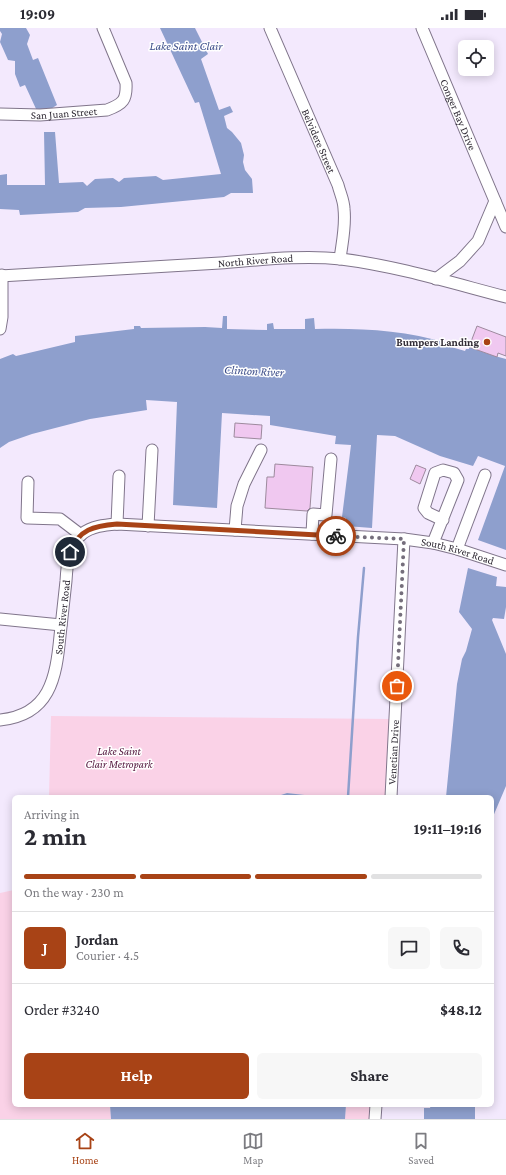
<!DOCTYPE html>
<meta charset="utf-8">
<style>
:root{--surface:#fff;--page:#f7f7f7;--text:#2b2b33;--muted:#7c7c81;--line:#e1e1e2;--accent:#a84316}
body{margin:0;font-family:"Crimson Pro",serif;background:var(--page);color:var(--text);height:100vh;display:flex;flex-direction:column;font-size:15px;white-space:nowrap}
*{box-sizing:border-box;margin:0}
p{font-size:13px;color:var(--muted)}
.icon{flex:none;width:22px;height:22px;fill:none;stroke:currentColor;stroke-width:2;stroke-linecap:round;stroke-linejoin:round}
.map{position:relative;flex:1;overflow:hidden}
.side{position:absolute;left:12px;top:767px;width:482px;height:312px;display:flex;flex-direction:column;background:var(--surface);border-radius:6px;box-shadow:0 2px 10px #0003}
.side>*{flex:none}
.fabs{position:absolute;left:458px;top:12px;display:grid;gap:8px}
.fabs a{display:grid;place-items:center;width:36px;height:36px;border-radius:6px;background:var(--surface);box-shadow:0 2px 10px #0003;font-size:20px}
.pin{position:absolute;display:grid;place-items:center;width:34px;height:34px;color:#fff;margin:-17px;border:2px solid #fff;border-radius:50%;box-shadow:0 1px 4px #0007}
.courier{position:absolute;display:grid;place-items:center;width:40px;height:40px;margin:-20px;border:3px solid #a84316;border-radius:50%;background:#fff;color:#222;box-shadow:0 1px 5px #0007}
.headline em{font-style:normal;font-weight:700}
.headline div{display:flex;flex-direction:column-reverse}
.headline{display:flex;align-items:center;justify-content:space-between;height:68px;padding:0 12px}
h1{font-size:26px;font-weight:700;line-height:30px}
.bar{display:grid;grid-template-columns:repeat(4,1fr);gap:6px 4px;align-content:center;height:48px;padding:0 12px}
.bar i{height:5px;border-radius:3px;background:var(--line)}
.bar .active{background:var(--accent)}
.bar p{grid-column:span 4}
.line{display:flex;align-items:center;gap:10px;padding:0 12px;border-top:1px solid var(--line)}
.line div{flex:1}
.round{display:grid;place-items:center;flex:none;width:42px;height:42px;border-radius:6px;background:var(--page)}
.action{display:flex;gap:8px;margin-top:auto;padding:8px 12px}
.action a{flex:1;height:46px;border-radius:6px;background:var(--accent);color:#fff;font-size:16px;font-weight:700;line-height:46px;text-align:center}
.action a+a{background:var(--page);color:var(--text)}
.status{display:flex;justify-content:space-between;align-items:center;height:28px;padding:0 20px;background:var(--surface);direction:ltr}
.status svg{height:11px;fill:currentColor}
.menu{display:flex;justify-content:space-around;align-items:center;height:56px;border-top:1px solid var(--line);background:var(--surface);font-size:11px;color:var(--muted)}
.menu a{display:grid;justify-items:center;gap:2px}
.menu .active{color:var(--accent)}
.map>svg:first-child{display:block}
</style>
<div class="status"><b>19:09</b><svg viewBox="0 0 49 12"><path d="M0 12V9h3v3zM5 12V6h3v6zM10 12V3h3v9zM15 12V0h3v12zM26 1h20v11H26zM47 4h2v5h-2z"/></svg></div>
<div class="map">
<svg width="506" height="1091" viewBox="0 0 506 1091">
<rect width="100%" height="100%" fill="#f3e9fd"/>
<path fill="#fad2e7" d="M51 688 391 691 388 769H322L287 765 275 769H49Z
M14 862V1077H110L111 1091H0V865Z
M346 1077H374L373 1091H345Z"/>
<path fill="#8e9fcd" d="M0 0H26L30 7 27 16 33 32 38 30 57 77 49 82 37 83 25 57 20 59 15 46V33L8 32 0 14 2 6 0 3Z
M160 0H195L208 26 201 31 219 82 230 78 233 84 224 88 227 100 232 104 241 115 244 127 243 134 245 142 252 151 253 165H231L224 169 121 179 85 180 78 184 20 187 19 182 0 181V147L7 146V157H45L44 104H55L59 155 83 154 87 158 95 151 113 150 119 154 124 150 156 148 163 152 221 146 199 74 195 75Z
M223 288H227V301L267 302V296L273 295 274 301H305V291L314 290 315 301C361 300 403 302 447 315L448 318 465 323 466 321H469V319C482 323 493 328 506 331V522L478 512 505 438 478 428 473 438 440 428 395 408 377 407 372 500 346 498V490L342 489 351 417 335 416 336 408 270 397V388L222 385 217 480 173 477 177 374 146 372 147 382 90 391 32 406 9 414 0 420V331L13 326 16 328 75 314V308L134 301V298H140L141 300 205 299 222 300Z
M468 540 497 549 496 558 506 559V579L504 591 493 590 492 592 506 626V758L492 791V769H446L457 656 462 631 466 623 472 601 459 584Z
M287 765 322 769H275Z
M110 1077H346L345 1091H111Z
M431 1077H475V1091H424V1080H430Z"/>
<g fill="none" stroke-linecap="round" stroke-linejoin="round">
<path stroke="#8e9fcd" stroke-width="2.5" d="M348 769 358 609 364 540"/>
</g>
<path fill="#f0c8f0" stroke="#9d8a9d" d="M477 298 506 309V328L498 325 497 329 469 319Z
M235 395 262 397 261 411 234 409Z
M275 436 313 439 310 480 307 483 265 480 267 449H274Z
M416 437 426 441 420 456 410 451Z"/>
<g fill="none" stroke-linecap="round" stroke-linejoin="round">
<g stroke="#80758b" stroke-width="13">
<g id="minor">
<path id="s1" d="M270 0 338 157C340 165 344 173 344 181 346 198 342 215 340 231"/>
<path id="s2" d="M422 0 506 199"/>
<path id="s3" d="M0 86 40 87 107 82C123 76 127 72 126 55L103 0"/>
<path id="s4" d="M0 248C74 244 147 239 220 235 260 232 301 227 341 231 397 238 452 255 506 269"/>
<path d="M436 251 460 233 478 213 495 173"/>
<path d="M0 301 2 289V247"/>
<path d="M28 454 27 490 60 491 81 507"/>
<path d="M117 496 119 448"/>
<path d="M148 498 152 422"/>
<path d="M235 502 237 478 244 456 261 422"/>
<path d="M312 506 313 486 326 487 331 431"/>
<path d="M433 515 458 452 454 445 443 442 435 445 424 480 428 485 443 492"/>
<path d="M457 521 485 447"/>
<path d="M0 591 61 597"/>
<path id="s5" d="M0 692C50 687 56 650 60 608 62 589 64 571 66 553 67 536 68 517 82 506 92 498 105 497 117 496L404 511 433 515 457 521 506 537"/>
<path id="s6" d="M391 769 404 511"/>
<path d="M375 1091 376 1077"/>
</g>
</g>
<use href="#minor" stroke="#fff" stroke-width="11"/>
</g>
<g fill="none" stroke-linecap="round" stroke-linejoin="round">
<path stroke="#756e7c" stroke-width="4" stroke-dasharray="0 7.2" d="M336 508 404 511 397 658"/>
<path stroke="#a84316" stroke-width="5" d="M70 524C79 501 94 498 117 496L336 508"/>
</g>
<circle fill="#a84316" stroke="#fff" stroke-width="1.5" cx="487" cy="314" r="4"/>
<g text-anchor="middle" stroke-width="3" stroke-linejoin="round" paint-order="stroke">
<g font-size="11" fill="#312c36" stroke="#fff">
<text dy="4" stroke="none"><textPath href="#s3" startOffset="64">San Juan Street</textPath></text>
<text dy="4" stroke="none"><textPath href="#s2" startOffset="94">Conger Bay Drive</textPath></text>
<text dy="4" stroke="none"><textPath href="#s1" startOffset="123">Belvidere Street</textPath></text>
<text dy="4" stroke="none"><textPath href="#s4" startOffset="256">North River Road</textPath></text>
<text dy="4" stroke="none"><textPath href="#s5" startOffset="601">South River Road</textPath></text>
<text dy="4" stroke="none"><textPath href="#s5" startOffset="134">South River Road</textPath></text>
<text dy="4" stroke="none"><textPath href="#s6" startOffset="45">Venetian Drive</textPath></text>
</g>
<g font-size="11" font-weight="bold" fill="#312c36" stroke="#fff" text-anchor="end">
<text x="479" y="318">Bumpers Landing</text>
</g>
<g font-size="11" font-style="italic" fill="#53173e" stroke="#fff">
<text x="119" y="727">Lake Saint<tspan x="119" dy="13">Clair Metropark</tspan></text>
</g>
<g font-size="12" font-style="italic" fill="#3d4e8a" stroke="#fff">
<text x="186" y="22">Lake Saint Clair</text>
<text transform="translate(254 343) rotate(3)" y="4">Clinton River</text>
</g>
</g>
</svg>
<div class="fabs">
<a><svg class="icon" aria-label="locate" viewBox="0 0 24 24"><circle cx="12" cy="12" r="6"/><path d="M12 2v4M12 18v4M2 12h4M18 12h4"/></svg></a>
</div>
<div class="pin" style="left:397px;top:658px;background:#ea580c"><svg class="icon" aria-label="bag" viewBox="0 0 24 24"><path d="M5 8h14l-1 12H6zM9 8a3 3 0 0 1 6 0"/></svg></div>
<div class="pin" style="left:70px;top:524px;background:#1f2937"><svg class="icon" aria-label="home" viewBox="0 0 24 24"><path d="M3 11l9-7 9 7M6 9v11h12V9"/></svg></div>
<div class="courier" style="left:336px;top:508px"><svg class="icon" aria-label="bike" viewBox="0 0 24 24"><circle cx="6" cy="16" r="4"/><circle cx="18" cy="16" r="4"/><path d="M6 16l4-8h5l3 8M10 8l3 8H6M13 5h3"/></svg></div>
<section class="side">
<div class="headline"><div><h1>2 min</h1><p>Arriving in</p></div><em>19:11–19:16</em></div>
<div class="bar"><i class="active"></i><i class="active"></i><i class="active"></i><i></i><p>On the way · 230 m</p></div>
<div class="line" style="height:72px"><b class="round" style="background:var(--accent);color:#fff">J</b><div><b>Jordan</b><p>Courier · 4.5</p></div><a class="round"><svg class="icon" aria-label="chat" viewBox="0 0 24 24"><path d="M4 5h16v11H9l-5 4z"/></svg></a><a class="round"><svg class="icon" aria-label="phone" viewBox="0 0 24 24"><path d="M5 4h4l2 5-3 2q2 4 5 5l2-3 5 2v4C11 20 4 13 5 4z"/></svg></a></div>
<div class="line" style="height:52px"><div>Order #3240</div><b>$48.12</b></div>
<div class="action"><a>Help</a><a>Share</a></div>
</section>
</div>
<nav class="menu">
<a class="active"><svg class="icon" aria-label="home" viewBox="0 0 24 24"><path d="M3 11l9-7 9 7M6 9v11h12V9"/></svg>Home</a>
<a><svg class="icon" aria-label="map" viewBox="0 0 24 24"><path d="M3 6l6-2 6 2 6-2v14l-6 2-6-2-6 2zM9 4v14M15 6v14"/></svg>Map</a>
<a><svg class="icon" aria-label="saved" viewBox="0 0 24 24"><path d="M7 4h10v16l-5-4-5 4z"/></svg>Saved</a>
</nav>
